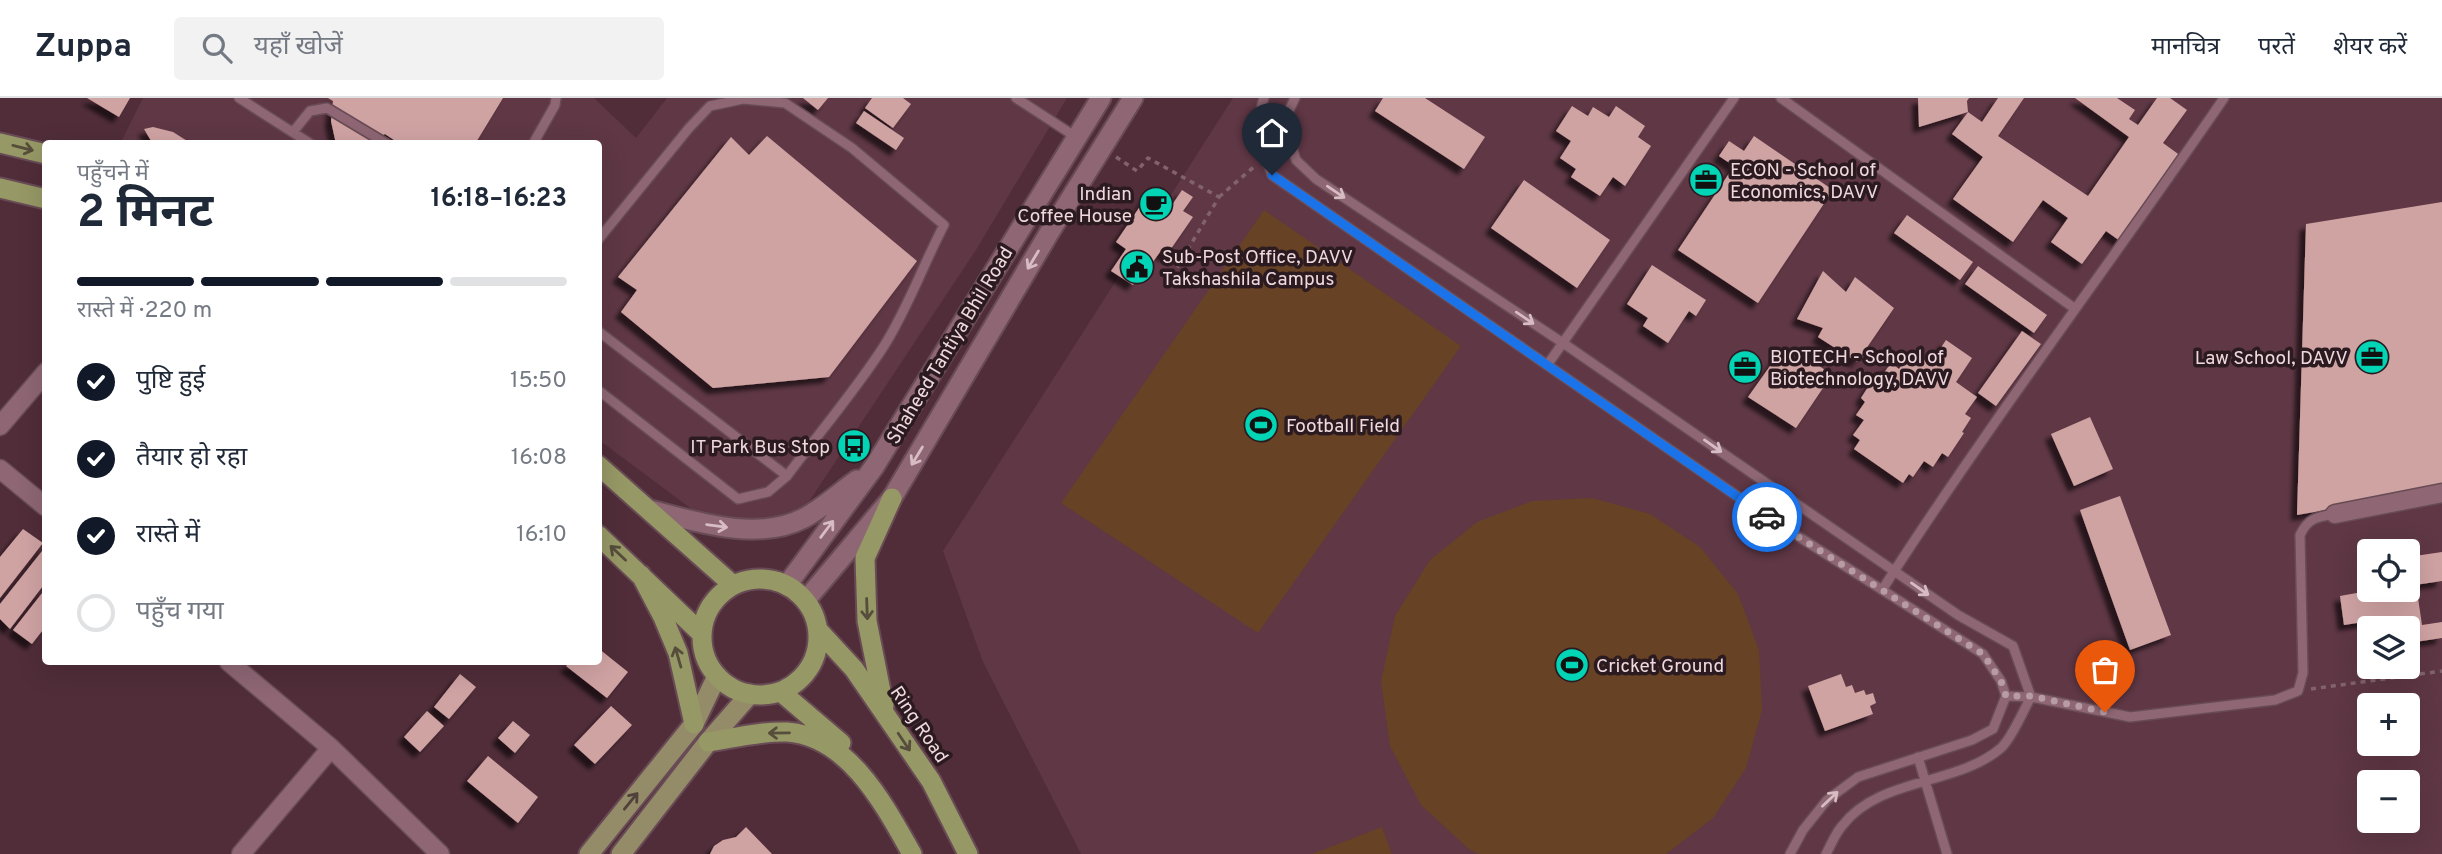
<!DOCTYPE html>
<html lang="hi">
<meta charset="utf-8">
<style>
:root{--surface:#fff;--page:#f2f2f3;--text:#1f2937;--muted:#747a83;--line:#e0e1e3;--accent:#111827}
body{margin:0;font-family:Overpass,"Noto Sans Devanagari",sans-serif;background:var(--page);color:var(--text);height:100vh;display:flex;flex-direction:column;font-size:26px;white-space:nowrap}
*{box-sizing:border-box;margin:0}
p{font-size:23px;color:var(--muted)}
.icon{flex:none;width:38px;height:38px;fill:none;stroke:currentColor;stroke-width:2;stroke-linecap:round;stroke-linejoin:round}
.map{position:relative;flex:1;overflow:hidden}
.panel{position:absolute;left:42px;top:42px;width:560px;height:525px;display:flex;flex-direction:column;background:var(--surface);border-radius:7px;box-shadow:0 7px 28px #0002}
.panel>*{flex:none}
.tools{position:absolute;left:2357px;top:441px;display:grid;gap:14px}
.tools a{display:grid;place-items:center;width:63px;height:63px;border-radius:7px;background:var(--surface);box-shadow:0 7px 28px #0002;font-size:35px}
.pin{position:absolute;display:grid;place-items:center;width:60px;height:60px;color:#fff;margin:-72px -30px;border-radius:50% 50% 50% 0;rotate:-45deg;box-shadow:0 0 7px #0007}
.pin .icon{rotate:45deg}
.courier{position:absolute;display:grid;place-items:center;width:70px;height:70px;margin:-35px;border:5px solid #1a73e8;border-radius:50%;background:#fff;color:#222;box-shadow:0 2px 9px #0007}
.headline em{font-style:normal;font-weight:700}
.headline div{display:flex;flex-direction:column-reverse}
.headline{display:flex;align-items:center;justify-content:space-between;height:119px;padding:0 35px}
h1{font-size:46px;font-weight:700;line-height:52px}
.bar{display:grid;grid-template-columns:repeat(4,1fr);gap:10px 7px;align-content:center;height:84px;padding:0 35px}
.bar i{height:9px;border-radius:5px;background:var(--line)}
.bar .selected{background:var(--accent)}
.bar p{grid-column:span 4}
ol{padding:0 35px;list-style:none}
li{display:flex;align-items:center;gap:21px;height:77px}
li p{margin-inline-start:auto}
li .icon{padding:7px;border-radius:50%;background:var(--accent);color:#fff;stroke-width:4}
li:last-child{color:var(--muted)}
li i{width:38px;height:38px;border:4px solid var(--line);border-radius:50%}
header{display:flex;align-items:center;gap:42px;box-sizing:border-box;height:98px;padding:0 35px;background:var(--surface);border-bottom:2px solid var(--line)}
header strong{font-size:33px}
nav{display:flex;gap:38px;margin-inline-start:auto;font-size:24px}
.search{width:490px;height:63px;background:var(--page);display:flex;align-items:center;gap:18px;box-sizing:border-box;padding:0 24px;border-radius:7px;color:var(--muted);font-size:26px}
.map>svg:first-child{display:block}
</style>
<header>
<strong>Zuppa</strong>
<div class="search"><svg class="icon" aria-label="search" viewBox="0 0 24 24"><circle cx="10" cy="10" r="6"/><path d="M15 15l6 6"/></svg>यहाँ खोजें</div>
<nav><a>मानचित्र</a><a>परतें</a><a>शेयर करें</a></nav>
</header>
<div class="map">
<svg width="2442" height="756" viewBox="0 0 2442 756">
<defs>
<filter id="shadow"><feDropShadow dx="-6" dy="6" stdDeviation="2" flood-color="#0009"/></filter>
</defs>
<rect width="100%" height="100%" fill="#502d39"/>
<path fill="#5f3745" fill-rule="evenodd" d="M143 0H594L636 40 667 0H1067L976 152 808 405 768 427 725 436 599 342 598 46H120Z
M1233 0H2442V756H1081L983 564 943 453ZM2370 453H2408V492H2370ZM2370 530H2408V569H2370ZM2370 607H2408V646H2370ZM2370 684H2408V723H2370Z"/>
<path fill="#674225" d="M1264 112 1461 248 1258 535 1061 405Z
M1592 400 1650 416 1700 449 1738 496 1759 552 1762 612 1746 670 1713 720 1666 756H1479L1470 752 1421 707 1390 648 1381 583 1395 518 1430 462 1477 424 1532 403Z
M1382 729 1392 756H1311H1312Z"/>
<path fill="#d0a3a3" filter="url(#shadow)" d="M87 0H130L119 19Z
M328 0H503L475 46H400L385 36 366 46H336L331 23 333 3Z
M803 0H828L818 12Z
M872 0H903L911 6 893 30 865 10Z
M1383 0H1425L1485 39 1464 71 1375 13Z
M1918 0H1969L1967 3 1968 14 1919 29Z
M1998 0H2024L1998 38 2088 98 2129 39 2075 0H2117L2135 12 2129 21 2138 27 2157 0H2170L2187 12 2163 45 2181 58 2120 143 2106 133 2082 166 2051 144 2068 120 2043 102 2013 144 1953 101 1983 59 1952 36 1968 14 1982 24Z
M1572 8 1588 18 1593 9 1609 19 1616 8 1645 28 1638 39 1651 48 1625 88 1613 79 1600 98 1571 79 1576 71 1560 60 1571 43 1556 33Z
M864 13 904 40 896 52 856 25Z
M153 29 173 34 192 46H153L144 31Z
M767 38 917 163 829 279 713 290 621 214 637 192 618 179 731 39 749 57Z
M1754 38 1833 92 1758 205 1678 152 1734 68 1719 58 1729 43 1744 53Z
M1524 82 1610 142 1577 190 1491 130Z
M1151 92 1172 107 1182 92 1193 99 1183 113 1193 119 1166 158 1160 154 1150 168 1147 166 1133 187 1111 173 1126 151 1116 144Z
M2442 104V392L2297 417 2306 126Z
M1907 117 1973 164 1960 182 1894 135Z
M1652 167 1706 202 1696 218 1689 213 1668 245 1643 228 1648 220 1627 206Z
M1978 168 2047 217 2034 235 1965 186Z
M1823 173 1846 194 1855 179 1894 210 1857 264 1818 239 1823 230 1797 221Z
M2022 233 2041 246 1996 308 1978 295Z
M1946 242 1972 260 1956 284 1977 299 1965 316 1971 320 1962 334 1964 335 1948 359 1942 355 1933 369 1924 363 1913 379 1909 376 1903 385 1854 351 1860 342 1853 337 1864 322 1856 317 1865 304 1861 300 1877 275 1881 279 1891 265 1899 271 1911 253 1930 266Z
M1780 254 1794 264 1801 255 1825 272 1818 282 1825 287 1796 330 1748 299Z
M2090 319 2113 371 2074 388 2051 336Z
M2120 398 2171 537 2130 552 2080 412Z
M23 431 43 445 0 500V459Z
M46 448V484L10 531 0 521V506Z
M2442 454V483L2408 488V459Z
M46 490V528L32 546 13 532Z
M2373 492H2404L2406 502 2418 500 2422 527 2442 524V540L2408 545V530H2404L2402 518 2344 527 2340 498Z
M598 550 628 574 607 600 566 568 570 564H598Z
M460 576 476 589 449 621 434 609Z
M1841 576 1846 589 1852 587 1855 595 1864 592 1866 597 1873 595 1876 605 1870 608 1873 616 1825 633 1808 588Z
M611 608 632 627 595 666 574 647Z
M427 613 444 628 420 654 404 639Z
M513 623 530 637 515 655 498 640Z
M488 658 538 699 518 725 467 683Z
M746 729 772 756H710L714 748 723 742 736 739Z"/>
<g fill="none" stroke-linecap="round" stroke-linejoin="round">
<g stroke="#684b55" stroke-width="12">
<path id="service" d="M239 0 311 46
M1016 0 1076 39
M1264 0C1255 25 1263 53 1272 77L1766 418 1983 556 2001 583 2006 598 1993 631 1972 642 1858 679 1827 702 1803 732 1790 756
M1295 0 1284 23 1296 62 1316 81 1563 245 1958 517 2013 548 2031 599C2023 613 2012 640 2001 650 1957 688 1879 679 1842 728 1835 736 1831 747 1826 756
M1781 0 2074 210
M293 34 310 13 327 10 387 46
M533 46 555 7 556 0
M598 142 689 30 710 8 743 1 785 5 852 50 944 127C923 167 908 210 884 248 855 293 819 335 787 378L598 233
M1548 266 1734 0
M598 292 738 401 768 394 787 378
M1882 492C1990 324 2111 165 2224 0
M2006 598 2031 599 2130 619 2275 602 2298 593 2303 575 2300 437C2308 420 2317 419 2335 416
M1918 659 1947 756"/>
</g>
<g stroke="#684b55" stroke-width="21">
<path id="minor" d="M0 328 46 274
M0 371 46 409
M2335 416 2442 395
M229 564 331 650 241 756
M331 650 440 756"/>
</g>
<g stroke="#684b55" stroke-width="23">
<path id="secondary" d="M650 412C697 424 758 444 804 420 823 410 840 394 857 382
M787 487 874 369 1101 0
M806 502 892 400 1049 135 1133 0"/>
</g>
<g stroke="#684b55" stroke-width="23">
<path id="primary" d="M589 756 694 626 717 578
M621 756 708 644 750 596"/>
</g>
<g stroke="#684b55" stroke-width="23">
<path id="trunk" d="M0 45 46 56
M0 90 46 101
M598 367 733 487
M598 437 702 536
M641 477 663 519 678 555 694 626
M702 539a58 58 0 1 1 116 0a58 58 0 1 1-116 0Z
M818 532 854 571 931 683 968 756
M781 594 841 645
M884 608 867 523 865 460 892 400
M708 644C734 640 761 633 787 634 849 638 885 708 912 756"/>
</g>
<path stroke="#82636d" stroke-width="3.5" stroke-dasharray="5 5" stroke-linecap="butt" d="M1116 59 1137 73 1148 60 1219 99 1165 190
M1219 99 1256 67
M2311 591 2442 573"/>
<use href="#service" stroke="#8e6674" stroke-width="9"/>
<use href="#minor" stroke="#8e6674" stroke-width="18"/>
<use href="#secondary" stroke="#8e6674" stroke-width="19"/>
<use href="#primary" stroke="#948b69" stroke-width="19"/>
<use href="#trunk" stroke="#969865" stroke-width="19"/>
</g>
<defs><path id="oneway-shaft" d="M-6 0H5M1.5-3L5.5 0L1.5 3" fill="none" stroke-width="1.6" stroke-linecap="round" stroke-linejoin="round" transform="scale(1.75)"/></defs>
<g stroke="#564d3c">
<use href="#oneway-shaft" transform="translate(23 50) rotate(14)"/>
<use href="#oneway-shaft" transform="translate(618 455) rotate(-137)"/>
<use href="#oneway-shaft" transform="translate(867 511) rotate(88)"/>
<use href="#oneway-shaft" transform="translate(678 559) rotate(-106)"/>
<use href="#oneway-shaft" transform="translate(779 635) rotate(179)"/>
<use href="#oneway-shaft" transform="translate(904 644) rotate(56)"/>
</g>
<g stroke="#d7bcc4">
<use href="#oneway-shaft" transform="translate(1336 94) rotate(34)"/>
<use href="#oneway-shaft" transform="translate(1033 162) rotate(121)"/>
<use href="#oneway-shaft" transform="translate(1525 220) rotate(34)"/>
<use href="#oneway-shaft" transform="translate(1713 348) rotate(35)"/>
<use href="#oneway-shaft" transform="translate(917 358) rotate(121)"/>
<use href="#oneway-shaft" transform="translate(717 428) rotate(8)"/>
<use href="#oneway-shaft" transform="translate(827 431) rotate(-53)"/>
<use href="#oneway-shaft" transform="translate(1920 491) rotate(35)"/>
<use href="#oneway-shaft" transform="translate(1830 701) rotate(-43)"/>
</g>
<use stroke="#50423a" href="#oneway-shaft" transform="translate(631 703) rotate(-51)"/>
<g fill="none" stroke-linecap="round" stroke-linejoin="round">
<path stroke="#b79ca4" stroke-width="7" stroke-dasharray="0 12.6" d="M1767 419 1983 556 2001 583 2006 598H2031L2105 614"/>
<path stroke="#1a73e8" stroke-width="9" d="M1272 77 1767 419"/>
</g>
<defs>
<g id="office-disc" transform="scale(1.75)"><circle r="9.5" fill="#02d5b6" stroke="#2b1b20"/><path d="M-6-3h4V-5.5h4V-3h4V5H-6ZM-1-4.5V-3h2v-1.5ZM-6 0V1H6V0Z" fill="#111"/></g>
<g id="cafe-disc" transform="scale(1.75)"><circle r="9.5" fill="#02d5b6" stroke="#2b1b20"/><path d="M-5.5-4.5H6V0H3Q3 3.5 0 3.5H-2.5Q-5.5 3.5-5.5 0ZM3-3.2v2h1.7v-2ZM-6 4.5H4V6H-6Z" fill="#111"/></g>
<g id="civic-disc" transform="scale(1.75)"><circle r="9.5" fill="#02d5b6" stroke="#2b1b20"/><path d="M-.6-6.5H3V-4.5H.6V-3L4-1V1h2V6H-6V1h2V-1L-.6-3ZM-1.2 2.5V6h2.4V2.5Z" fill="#111"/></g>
<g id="stadium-disc" transform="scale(1.75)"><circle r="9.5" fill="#02d5b6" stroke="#2b1b20"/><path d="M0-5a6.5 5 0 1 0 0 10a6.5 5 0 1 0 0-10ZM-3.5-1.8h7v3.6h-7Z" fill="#111"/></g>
<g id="bus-disc" transform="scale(1.75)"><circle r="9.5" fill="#02d5b6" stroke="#2b1b20"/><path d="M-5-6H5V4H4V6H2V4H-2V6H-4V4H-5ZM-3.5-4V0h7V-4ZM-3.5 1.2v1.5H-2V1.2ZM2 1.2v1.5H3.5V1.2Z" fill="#111"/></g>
</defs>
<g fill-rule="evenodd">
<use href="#office-disc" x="1706" y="82"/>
<use href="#cafe-disc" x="1156" y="106"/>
<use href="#civic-disc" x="1137" y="169"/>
<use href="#office-disc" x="2372" y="259"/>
<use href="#office-disc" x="1745" y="269"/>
<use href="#stadium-disc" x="1261" y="327"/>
<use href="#bus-disc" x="854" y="348"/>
<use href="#stadium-disc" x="1572" y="567"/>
</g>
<g text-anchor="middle" stroke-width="7" stroke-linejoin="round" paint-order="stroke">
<g font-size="19" fill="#efd8de" stroke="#2b1b20" text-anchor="start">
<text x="1730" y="78">ECON - School of<tspan x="1730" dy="22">Economics, DAVV</tspan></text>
<text x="1132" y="102" text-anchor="end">Indian<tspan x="1132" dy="22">Coffee House</tspan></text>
<text x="1162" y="165">Sub-Post Office, DAVV<tspan x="1162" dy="22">Takshashila Campus</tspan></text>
<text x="1770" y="265">BIOTECH - School of<tspan x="1770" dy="22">Biotechnology, DAVV</tspan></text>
<text x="2348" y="266" text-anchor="end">Law School, DAVV</text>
<text x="1286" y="334">Football Field</text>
<text x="830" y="355" text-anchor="end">IT Park Bus Stop</text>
<text x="1596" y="574">Cricket Ground</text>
</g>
<g font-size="19" fill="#efd8de" stroke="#2b1b20">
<text transform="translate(949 247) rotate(-59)" y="7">Shaheed Tantiya Bhil Road</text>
<text transform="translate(920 626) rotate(56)" y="7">Ring Road</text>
</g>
</g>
</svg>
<div class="tools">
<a><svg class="icon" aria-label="locate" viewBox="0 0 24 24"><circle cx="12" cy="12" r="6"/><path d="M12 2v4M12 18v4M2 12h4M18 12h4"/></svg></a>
<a><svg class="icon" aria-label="layers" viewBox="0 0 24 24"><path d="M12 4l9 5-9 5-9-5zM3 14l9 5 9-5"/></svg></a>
<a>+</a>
<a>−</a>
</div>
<div class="pin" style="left:2105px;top:614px;background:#ea580c"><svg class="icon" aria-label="bag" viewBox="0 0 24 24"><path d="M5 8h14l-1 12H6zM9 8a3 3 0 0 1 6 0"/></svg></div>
<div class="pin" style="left:1272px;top:77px;background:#1f2937"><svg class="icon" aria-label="home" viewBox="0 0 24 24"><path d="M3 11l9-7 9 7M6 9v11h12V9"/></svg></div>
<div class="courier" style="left:1767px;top:419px"><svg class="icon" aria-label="car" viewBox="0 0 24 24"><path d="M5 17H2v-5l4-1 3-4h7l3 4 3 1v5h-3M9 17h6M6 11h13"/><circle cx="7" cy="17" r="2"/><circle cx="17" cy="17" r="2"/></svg></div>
<section class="panel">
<div class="headline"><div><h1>2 मिनट</h1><p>पहुँचने में</p></div><em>16:18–16:23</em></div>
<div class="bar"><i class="selected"></i><i class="selected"></i><i class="selected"></i><i></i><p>रास्ते में · 220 m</p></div>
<ol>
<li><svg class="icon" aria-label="check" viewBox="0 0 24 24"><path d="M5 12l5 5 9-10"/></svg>पुष्टि हुई<p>15:50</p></li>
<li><svg class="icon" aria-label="check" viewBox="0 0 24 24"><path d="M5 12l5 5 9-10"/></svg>तैयार हो रहा<p>16:08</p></li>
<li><svg class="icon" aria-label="check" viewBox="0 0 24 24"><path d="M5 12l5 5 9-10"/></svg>रास्ते में<p>16:10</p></li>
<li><i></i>पहुँच गया</li>
</ol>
</section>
</div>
